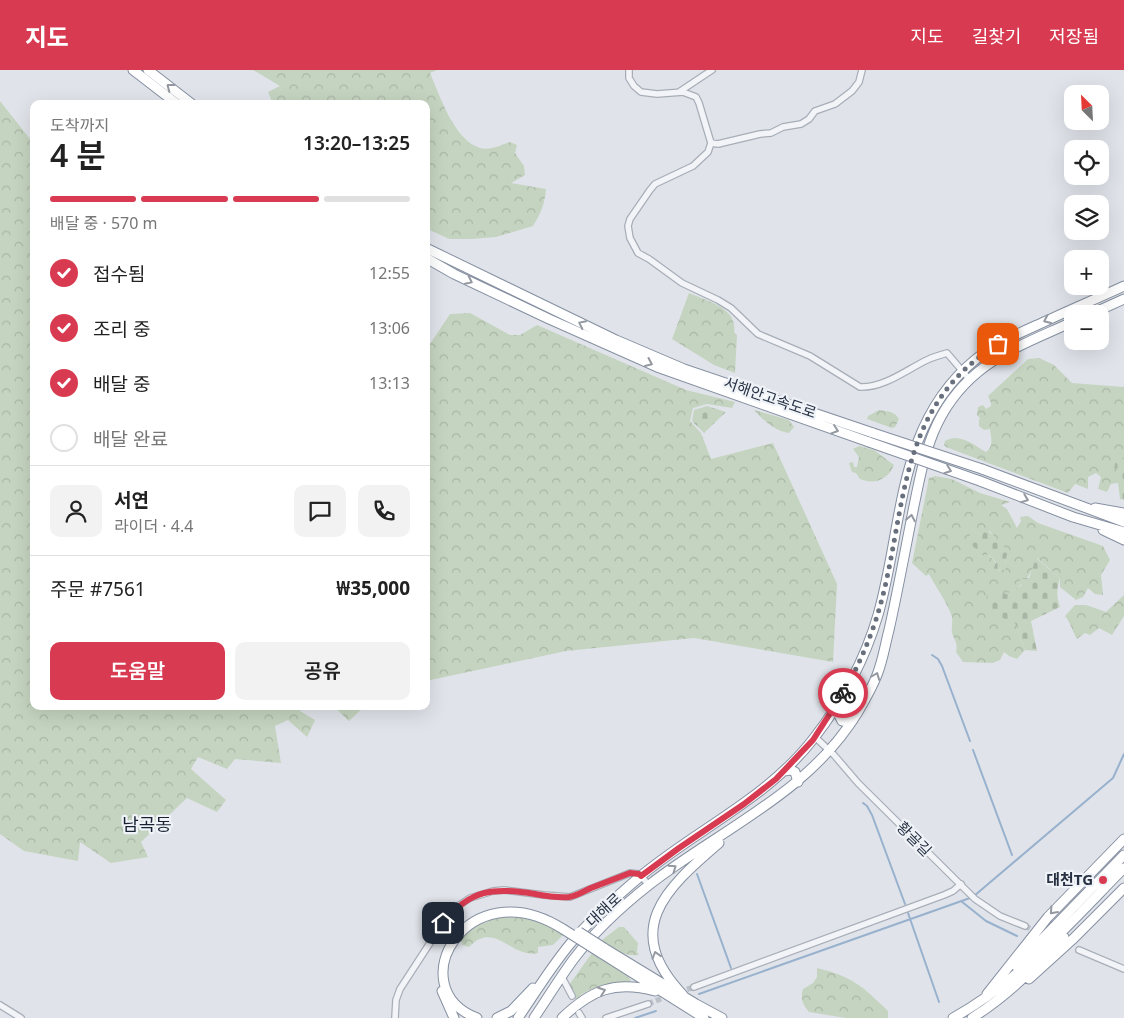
<!DOCTYPE html>
<html lang="ko">
<meta charset="utf-8">
<style>
:root{--surface:#fff;--page:#f2f2f2;--text:#222;--muted:#767676;--line:#e0e0e0;--accent:#d83b51}
body{margin:0;font-family:"Noto Sans","Noto Sans KR",sans-serif;background:var(--page);color:var(--text);height:100vh;display:flex;flex-direction:column;font-size:19px;white-space:nowrap}
*{box-sizing:border-box;margin:0}
p{font-size:16px;color:var(--muted)}
.icon{flex:none;width:28px;height:28px;fill:none;stroke:currentColor;stroke-width:2;stroke-linecap:round;stroke-linejoin:round}
.map{position:relative;flex:1;overflow:hidden}
.sheet{position:absolute;left:30px;top:30px;width:400px;height:610px;display:flex;flex-direction:column;background:var(--surface);border-radius:10px;box-shadow:0 5px 20px #0002}
.sheet>*{flex:none}
.needle{width:32px;rotate:336deg}
.buttons{position:absolute;left:1064px;top:15px;display:grid;gap:10px}
.buttons a{display:grid;place-items:center;width:45px;height:45px;border-radius:10px;background:var(--surface);box-shadow:0 5px 20px #0002;font-size:25px}
.pin{position:absolute;display:grid;place-items:center;width:42px;height:42px;color:#fff;margin:-21px;border-radius:10px;box-shadow:0 2px 8px #0006}
.courier{position:absolute;display:grid;place-items:center;width:50px;height:50px;margin:-25px;border:4px solid #d83b51;border-radius:50%;background:#fff;color:#222;box-shadow:0 1px 6px #0007}
.head em{font-style:normal;font-weight:600}
.head div{display:flex;flex-direction:column-reverse}
.head{display:flex;align-items:center;justify-content:space-between;height:85px;padding:0 20px}
h1{font-size:32px;font-weight:600;line-height:38px}
.bar{display:grid;grid-template-columns:repeat(4,1fr);gap:8px 5px;align-content:center;height:60px;padding:0 20px}
.bar i{height:6px;border-radius:4px;background:var(--line)}
.bar .current{background:var(--accent)}
.bar p{grid-column:span 4}
.line{display:flex;align-items:center;gap:12px;padding:0 20px;border-top:1px solid var(--line)}
.line div{flex:1}
.round{display:grid;place-items:center;flex:none;width:52px;height:52px;border-radius:10px;background:var(--page)}
ol{padding:0 20px;list-style:none}
li{display:flex;align-items:center;gap:15px;height:55px}
li p{margin-inline-start:auto}
li .icon{padding:5px;border-radius:50%;background:var(--accent);color:#fff;stroke-width:4}
li:last-child{color:var(--muted)}
li i{width:28px;height:28px;border:2px solid var(--line);border-radius:50%}
.primary-button{display:flex;gap:10px;margin-top:auto;padding:10px 20px}
.primary-button a{flex:1;height:58px;border-radius:10px;background:var(--accent);color:#fff;font-size:20px;font-weight:600;line-height:58px;text-align:center}
.primary-button a+a{background:var(--page);color:var(--text)}
header{display:flex;align-items:center;gap:30px;box-sizing:border-box;height:70px;padding:0 25px;background:var(--accent);color:#fff}
header strong{font-size:24px}
nav{display:flex;gap:28px;margin-inline-start:auto;font-size:18px}
.map>svg:first-child{display:block}
</style>
<header>
<strong>지도</strong>
<nav><a>지도</a><a>길찾기</a><a>저장됨</a></nav>
</header>
<div class="map">
<svg width="1124" height="948" viewBox="0 0 1124 948">
<defs>
<pattern id="forest-crowns" width="20" height="18" patternUnits="userSpaceOnUse" patternTransform="scale(1.25)"><rect width="20" height="18" fill="#c5d4c0"/><path d="M2 6a3 3 0 1 1 6 0M12 15a3 3 0 1 1 6 0" fill="none" stroke="#a9b6a6"/></pattern>
<pattern id="cemetery-stones" width="16" height="16" patternUnits="userSpaceOnUse" patternTransform="scale(1.25)"><rect width="16" height="16" fill="#c5d4c0"/><path d="M2 7V4a2 2 0 0 1 4 0v3zM10 15v-3a2 2 0 0 1 4 0v3z" fill="#a9b6a6"/></pattern>
</defs>
<rect width="100%" height="100%" fill="#e0e4ea"/>
<path fill="url(#forest-crowns)" fill-rule="evenodd" d="M253 0H437L430 3C440 26 454 70 480 78 490 81 501 75 510 72L517 75 515 83 524 96 525 105 511 113 546 119C545 133 541 143 533 156L496 167 472 169H449L426 158V34H273L268 22 280 16Z
M0 31 34 74V636H306L300 641 315 650 307 667 288 650 275 656 281 693 235 689 227 699 198 687 191 699 226 730 217 742 187 728 141 772 148 787 111 793 80 772 78 791 24 781 0 764Z
M689 223C707 231 738 238 734 262L737 265 735 303 714 295 672 269Z
M470 243 510 265H520L537 255 686 320 735 332 732 338 707 334 693 338 690 351 701 363 711 389 773 373 837 514 833 592 694 568 566 581 426 611V280L450 244Z
M1039 288 1054 295 1072 313 1124 317V388H1117L1121 401 1118 413 1111 414 1107 422 1098 419 1101 407 1096 403 1088 407V419L1075 414 1068 423 946 377 944 375 945 371C959 362 974 375 986 382 994 376 991 368 990 359L984 360 979 356V350L980 348 977 345 978 337 983 335 986 339 991 336V333L988 326 1028 289Z
M754 340 789 350 794 357 789 363C774 361 763 350 754 340Z
M879 340 891 342 896 345 899 349 895 357 892 358 867 349 868 346Z
M859 376 874 380 894 395C888 410 874 415 860 409L856 403 852 402 849 393 853 392 854 397H857L859 387 853 379Z
M935 406 952 409 980 423 1010 432 1001 435 1007 439 1017 458 1021 451 1020 447 1028 446 1038 453 1103 476 1110 490 1101 505 1103 525 1095 524 1088 518 1083 527 1076 530 1060 517V508L1037 488C1029 507 1026 514 1007 524L998 522 1015 553 1025 580 1017 589 1009 586 1004 582 1000 590 993 593 963 592 956 582C958 573 955 572 952 563 951 558 953 552 952 547 949 536 936 517 929 504L926 506 912 493 929 408ZM971 461 982 465 990 461 1007 485 1005 493 998 502C996 493 994 487 985 484L980 487 975 478Z
M1124 525V546L1112 565 1099 558 1090 565 1085 563 1077 569C1072 561 1071 553 1065 546L1075 535H1086L1106 542Z
M333 636H365L349 651Z
M504 847 529 848 550 857 563 865 553 875 538 877V883C511 889 495 850 469 877L462 875 461 866C475 856 487 850 504 847Z
M619 857H624L638 873 637 882 639 885C623 887 614 879 602 870Z
M592 883 624 903 631 910 630 912C610 913 590 916 576 929L569 915Z
M817 898C853 907 861 915 888 941V948H846L809 942C803 935 800 929 803 919L813 913 817 907Z"/>
<path fill="url(#cemetery-stones)" d="M707 336 726 342 704 363 692 351 694 340Z
M1117 388H1124V430L1120 429 1118 413 1115 410 1121 401 1114 398Z
M970 460 982 465 986 460C995 464 997 474 1006 478L1007 485 1005 493 1008 494 1005 500 1000 499 997 502 994 498 996 492 990 486 985 484 980 487 975 478 970 474Z
M1036 488 1060 508C1057 518 1056 526 1060 537L1031 551 1037 581 1025 580 1015 553H1011L991 540 986 533 987 525 998 522 1007 524 1022 515 1019 512 1021 508H1029Z"/>
<g fill="none" stroke-linecap="round" stroke-linejoin="round">
<path stroke="#98b1cd" stroke-width="2" d="M932 585 938 589 942 596 970 671
M973 680 1012 785
M863 733 867 736 872 745 905 834
M697 804 731 898
M974 826 1113 708 1124 684
M961 831 986 851 1017 866
M908 843 939 932
M699 924 970 828
M635 948 656 941"/>
<path stroke="#bbc0c9" stroke-width="5.5" stroke-dasharray="5.5 3" stroke-linecap="butt" d="M1025 856 1048 867
M679 922 694 917
M648 934 670 925"/>
<g stroke="#a8aeb8" stroke-width="8">
<path id="minor" d="M629 0V8L634 16 641 22 657 24 683 22 696 27 699 33 711 73 708 82 693 96 655 114 650 120 630 149 628 156 630 168 638 183 649 189 682 213 718 230 731 238 758 264 810 286 860 317C884 318 906 300 927 290 933 287 940 285 947 283L970 310
M679 22 712 0
M711 73 718 74 760 64 771 63 783 57 801 54 809 49 815 41 835 34 852 21 859 12 862 0
M815 667 834 685 858 713 975 829 1000 846 1025 856
M1079 880 1124 899
M562 907 572 926
M694 917 944 825 953 821 961 814
M0 935 21 948
M579 943 582 948
M395 948 396 930 400 919 443 853 458 836 470 828 493 821 504 820 544 825 570 827 630 803 639 804 649 815
M606 948 648 934"/>
</g>
<g stroke="#8690a2" stroke-width="11">
<path id="highway" d="M133 0 177 34
M148 0 192 34
M426 178 616 270 684 299 873 363
M426 188 454 204 549 249 657 297 869 372
M1091 244 1124 229
M982 399 1124 452
M980 411 1073 447 1124 462
M1095 438 1124 443
M1103 460 1124 470
M838 632 837 641 842 651 846 652 853 650
M784 701 791 700 795 702 798 712
M604 878 696 934 722 948
M601 883 704 948
M1016 896 1124 785
M1029 909 1072 870 1124 818
M442 921 454 948
M987 924 1048 847 1124 769
M683 925C621 860 665 819 719 773
M477 948C399 918 467 798 563 859
M497 948 511 941 533 918
M518 948C535 923 551 897 570 874 591 849 617 826 642 805 699 758 768 728 814 668 842 632 865 589 878 545 904 454 896 354 976 289 997 272 1022 262 1046 251 1072 239 1098 228 1124 216
M534 948C547 929 559 909 573 890 594 862 621 837 649 815 721 759 809 723 858 642 865 630 872 618 877 605 883 590 885 575 889 560 898 520 905 481 913 441 924 386 932 340 978 302 1006 279 1040 267 1072 252
M562 948C591 920 615 910 655 921
M953 948C1020 911 1071 852 1124 798
M972 948C1007 926 1036 897 1064 867"/>
</g>
<use href="#minor" stroke="#f3f4f8" stroke-width="5.5"/>
<use href="#highway" stroke="#fff" stroke-width="9"/>
<g stroke="#8690a2" stroke-width="11" stroke-linecap="butt">
<path id="highway-bridge" d="M873 363 982 399
M869 372 980 411
M563 859 601 883
M579 862 604 878"/>
</g>
<use href="#highway-bridge" stroke="#fff" stroke-width="9"/>
</g>
<defs><path id="oneway-chevron" d="M-2-3.5L2.5 0L-2 3.5" fill="none" stroke-width="1.6" stroke-linecap="round" stroke-linejoin="round" transform="scale(1.25)"/></defs>
<g stroke="#9398a1">
<use href="#oneway-chevron" transform="translate(170 17) rotate(-143)"/>
<use href="#oneway-chevron" transform="translate(469 211) rotate(26)"/>
<use href="#oneway-chevron" transform="translate(1047 250) rotate(156)"/>
<use href="#oneway-chevron" transform="translate(582 254) rotate(-154)"/>
<use href="#oneway-chevron" transform="translate(649 293) rotate(24)"/>
<use href="#oneway-chevron" transform="translate(835 360) rotate(19)"/>
<use href="#oneway-chevron" transform="translate(948 400) rotate(20)"/>
<use href="#oneway-chevron" transform="translate(1025 429) rotate(21)"/>
<use href="#oneway-chevron" transform="translate(911 448) rotate(-79)"/>
<use href="#oneway-chevron" transform="translate(876 606) rotate(-69)"/>
<use href="#oneway-chevron" transform="translate(673 798) rotate(-35)"/>
<use href="#oneway-chevron" transform="translate(1053 841) rotate(132)"/>
<use href="#oneway-chevron" transform="translate(656 885) rotate(-107)"/>
<use href="#oneway-chevron" transform="translate(602 921) rotate(-20)"/>
</g>
<g fill="none" stroke-linecap="round" stroke-linejoin="round">
<path stroke="#68707d" stroke-width="5" stroke-dasharray="0 9" d="M843 623C862 590 875 558 884 521 907 424 902 334 998 274"/>
<path stroke="#d83b51" stroke-width="6" d="M443 853C470 819 494 817 535 824 546 826 558 828 569 827 577 826 584 821 591 818 604 813 617 808 630 803L639 804 641 806 679 778 744 734 776 709 813 670 843 623"/>
</g>
<circle fill="#d83b51" stroke="#eff3f7" stroke-width="2" cx="1103" cy="810" r="5"/>
<g text-anchor="middle" stroke-width="4.5" stroke-linejoin="round" paint-order="stroke">
<g font-size="15" fill="#273143" stroke="#eff3f7">
<text transform="translate(770 328) rotate(19)" y="5">서해안고속도로</text>
<text transform="translate(914 769) rotate(45)" y="5">황골길</text>
<text transform="translate(604 840) rotate(-43)" y="5">대해로</text>
</g>
<g font-size="15" font-weight="bold" fill="#273143" stroke="#eff3f7" text-anchor="end">
<text x="1093" y="815">대천TG</text>
</g>
<g font-size="18" fill="#192233" stroke="#eff3f7">
<text x="147" y="761">남곡동</text>
</g>
</g>
</svg>
<div class="buttons">
<a><svg class="needle" viewBox="-14 -14 28 28"><path d="M0-13l5 13h-10z" fill="#e53935"/><path d="M0 13l5-13h-10z" fill="#767676"/></svg></a>
<a><svg class="icon" aria-label="locate" viewBox="0 0 24 24"><circle cx="12" cy="12" r="6"/><path d="M12 2v4M12 18v4M2 12h4M18 12h4"/></svg></a>
<a><svg class="icon" aria-label="layers" viewBox="0 0 24 24"><path d="M12 4l9 5-9 5-9-5zM3 14l9 5 9-5"/></svg></a>
<a>+</a>
<a>−</a>
</div>
<div class="pin" style="left:998px;top:274px;background:#ea580c"><svg class="icon" aria-label="bag" viewBox="0 0 24 24"><path d="M5 8h14l-1 12H6zM9 8a3 3 0 0 1 6 0"/></svg></div>
<div class="pin" style="left:443px;top:853px;background:#1f2937"><svg class="icon" aria-label="home" viewBox="0 0 24 24"><path d="M3 11l9-7 9 7M6 9v11h12V9"/></svg></div>
<div class="courier" style="left:843px;top:623px"><svg class="icon" aria-label="bike" viewBox="0 0 24 24"><circle cx="6" cy="16" r="4"/><circle cx="18" cy="16" r="4"/><path d="M6 16l4-8h5l3 8M10 8l3 8H6M13 5h3"/></svg></div>
<section class="sheet">
<div class="head"><div><h1>4 분</h1><p>도착까지</p></div><em>13:20–13:25</em></div>
<div class="bar"><i class="current"></i><i class="current"></i><i class="current"></i><i></i><p>배달 중 · 570 m</p></div>
<ol>
<li><svg class="icon" aria-label="check" viewBox="0 0 24 24"><path d="M5 12l5 5 9-10"/></svg>접수됨<p>12:55</p></li>
<li><svg class="icon" aria-label="check" viewBox="0 0 24 24"><path d="M5 12l5 5 9-10"/></svg>조리 중<p>13:06</p></li>
<li><svg class="icon" aria-label="check" viewBox="0 0 24 24"><path d="M5 12l5 5 9-10"/></svg>배달 중<p>13:13</p></li>
<li><i></i>배달 완료</li>
</ol>
<div class="line" style="height:90px"><a class="round"><svg class="icon" aria-label="person" viewBox="0 0 24 24"><circle cx="12" cy="8" r="4"/><path d="M4 21q1-7 8-7t8 7"/></svg></a><div><b>서연</b><p>라이더 · 4.4</p></div><a class="round"><svg class="icon" aria-label="chat" viewBox="0 0 24 24"><path d="M4 5h16v11H9l-5 4z"/></svg></a><a class="round"><svg class="icon" aria-label="phone" viewBox="0 0 24 24"><path d="M5 4h4l2 5-3 2q2 4 5 5l2-3 5 2v4C11 20 4 13 5 4z"/></svg></a></div>
<div class="line" style="height:65px"><div>주문 #7561</div><b>₩35,000</b></div>
<div class="primary-button"><a>도움말</a><a>공유</a></div>
</section>
</div>
